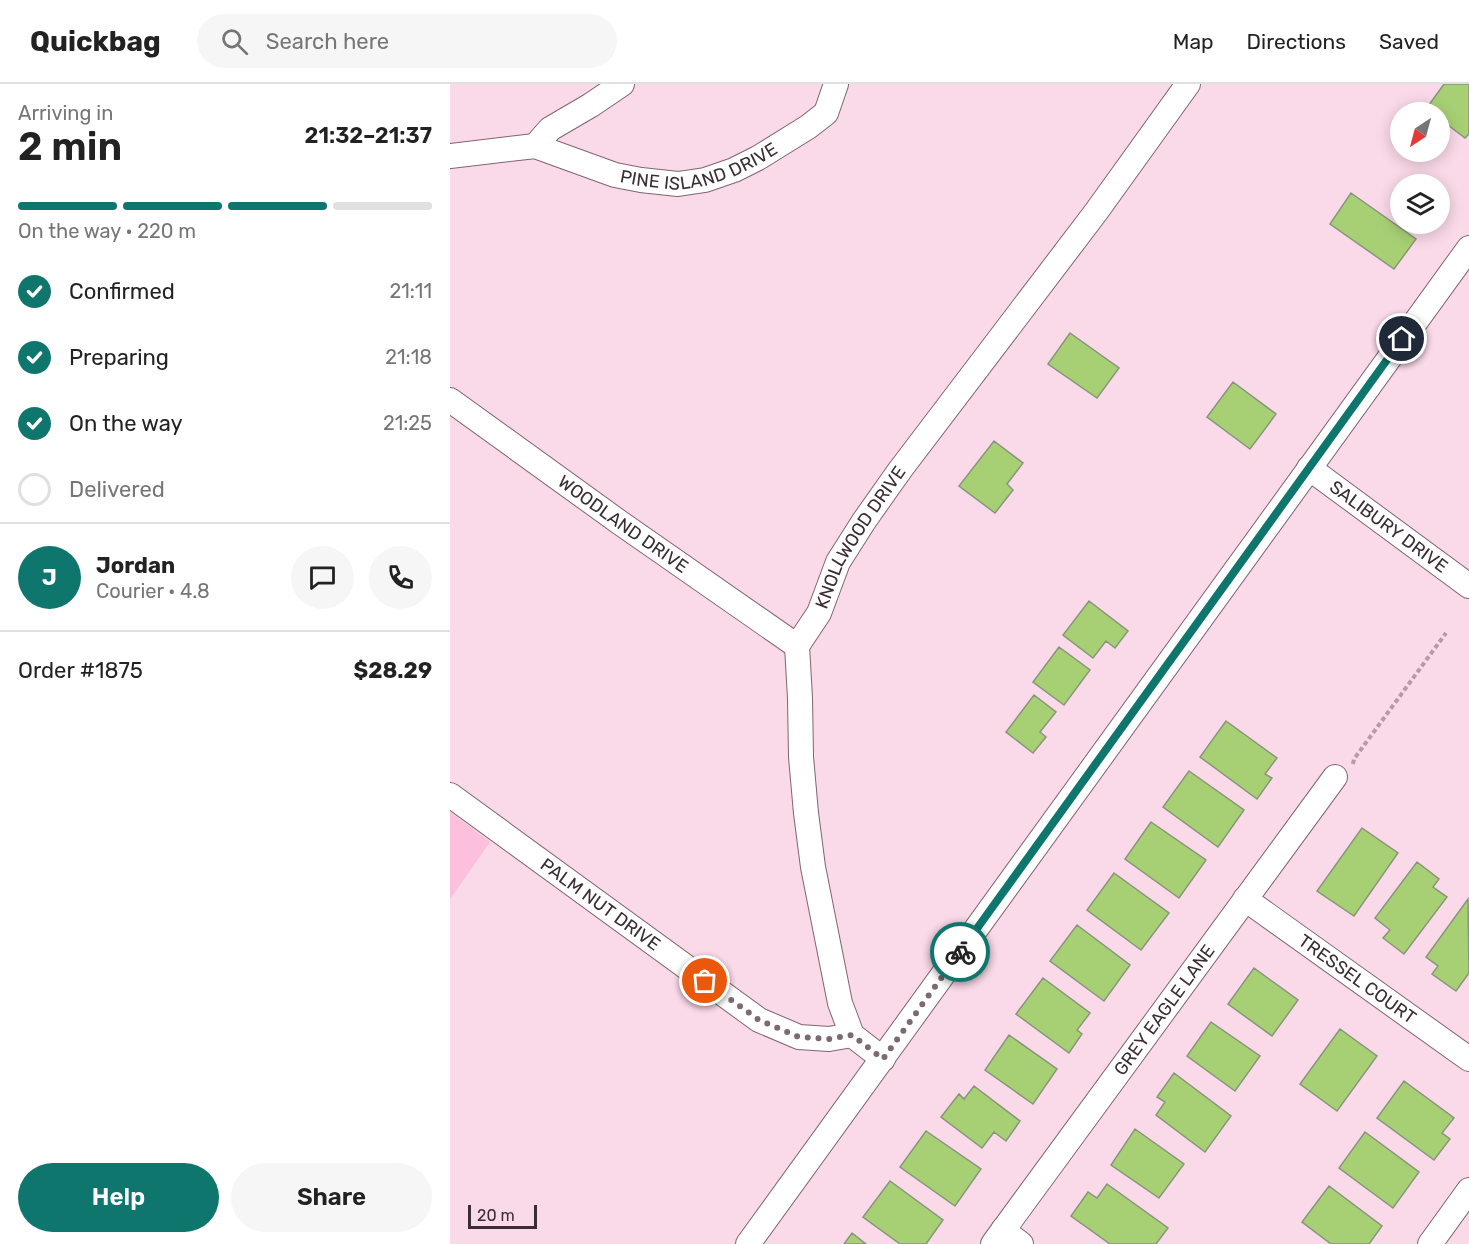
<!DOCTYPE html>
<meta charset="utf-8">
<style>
:root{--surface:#fff;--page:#f6f6f6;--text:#222;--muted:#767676;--line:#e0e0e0;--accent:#0f766e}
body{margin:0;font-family:Rubik,sans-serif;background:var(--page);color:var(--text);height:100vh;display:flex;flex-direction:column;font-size:22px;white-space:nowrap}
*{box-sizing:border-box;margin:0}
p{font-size:20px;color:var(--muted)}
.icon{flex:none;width:33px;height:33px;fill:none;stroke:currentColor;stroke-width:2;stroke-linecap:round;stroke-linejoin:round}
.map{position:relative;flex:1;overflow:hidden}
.drawer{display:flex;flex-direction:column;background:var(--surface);width:450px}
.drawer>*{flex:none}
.needle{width:39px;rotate:216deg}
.controls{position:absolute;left:940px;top:18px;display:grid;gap:12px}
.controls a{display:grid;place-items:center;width:60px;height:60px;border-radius:50%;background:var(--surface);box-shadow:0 3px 15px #0003;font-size:30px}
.scale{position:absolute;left:18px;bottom:15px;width:69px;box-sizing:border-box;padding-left:6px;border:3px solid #3a2d33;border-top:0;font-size:16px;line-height:21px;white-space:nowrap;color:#3a2d33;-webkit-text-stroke:4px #fad9e8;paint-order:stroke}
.pin{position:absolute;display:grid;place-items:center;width:51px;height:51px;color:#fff;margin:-26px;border:3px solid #fff;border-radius:50%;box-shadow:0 2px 6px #0007}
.courier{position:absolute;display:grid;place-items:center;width:60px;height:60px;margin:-30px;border:4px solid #0f766e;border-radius:50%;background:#fff;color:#222;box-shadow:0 2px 8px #0007}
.headline em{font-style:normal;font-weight:600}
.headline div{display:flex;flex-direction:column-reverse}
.headline{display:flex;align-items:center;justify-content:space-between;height:102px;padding:0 18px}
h1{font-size:39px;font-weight:600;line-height:45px}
.bar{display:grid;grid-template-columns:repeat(4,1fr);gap:9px 6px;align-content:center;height:72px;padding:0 18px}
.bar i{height:8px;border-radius:4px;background:var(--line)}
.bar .selected{background:var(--accent)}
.bar p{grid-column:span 4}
.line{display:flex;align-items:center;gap:15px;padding:0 18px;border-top:2px solid var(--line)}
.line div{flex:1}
.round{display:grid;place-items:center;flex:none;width:63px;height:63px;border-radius:32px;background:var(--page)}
ol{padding:0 18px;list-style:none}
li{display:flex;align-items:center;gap:18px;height:66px}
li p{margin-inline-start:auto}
li .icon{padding:6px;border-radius:50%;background:var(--accent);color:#fff;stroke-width:4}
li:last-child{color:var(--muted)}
li i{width:33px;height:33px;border:3px solid var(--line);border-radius:50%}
.action{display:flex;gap:12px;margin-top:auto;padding:12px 18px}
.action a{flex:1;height:69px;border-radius:36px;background:var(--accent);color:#fff;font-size:24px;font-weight:600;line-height:69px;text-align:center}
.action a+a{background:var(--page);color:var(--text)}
header{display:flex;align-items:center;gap:36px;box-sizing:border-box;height:84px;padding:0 30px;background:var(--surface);border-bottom:2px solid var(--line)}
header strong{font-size:28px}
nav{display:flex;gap:33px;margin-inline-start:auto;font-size:21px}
.search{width:420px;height:54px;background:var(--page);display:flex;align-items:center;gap:15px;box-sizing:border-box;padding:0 21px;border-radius:33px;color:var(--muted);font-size:22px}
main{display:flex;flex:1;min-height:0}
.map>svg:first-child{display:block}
</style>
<header>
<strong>Quickbag</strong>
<div class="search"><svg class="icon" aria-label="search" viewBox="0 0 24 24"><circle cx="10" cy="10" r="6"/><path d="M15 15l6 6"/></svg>Search here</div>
<nav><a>Map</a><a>Directions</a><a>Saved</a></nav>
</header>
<main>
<section class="drawer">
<div class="headline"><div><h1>2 min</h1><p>Arriving in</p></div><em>21:32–21:37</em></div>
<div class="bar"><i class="selected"></i><i class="selected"></i><i class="selected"></i><i></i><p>On the way · 220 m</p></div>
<ol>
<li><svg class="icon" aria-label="check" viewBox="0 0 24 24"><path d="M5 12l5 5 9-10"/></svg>Confirmed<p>21:11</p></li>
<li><svg class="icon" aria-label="check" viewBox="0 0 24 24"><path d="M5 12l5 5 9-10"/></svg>Preparing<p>21:18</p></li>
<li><svg class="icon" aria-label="check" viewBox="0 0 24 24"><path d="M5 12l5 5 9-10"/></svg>On the way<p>21:25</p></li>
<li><i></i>Delivered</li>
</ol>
<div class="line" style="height:108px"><b class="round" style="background:var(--accent);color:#fff">J</b><div><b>Jordan</b><p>Courier · 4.8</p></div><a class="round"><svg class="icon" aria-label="chat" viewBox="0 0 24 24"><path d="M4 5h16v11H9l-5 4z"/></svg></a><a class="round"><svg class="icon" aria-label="phone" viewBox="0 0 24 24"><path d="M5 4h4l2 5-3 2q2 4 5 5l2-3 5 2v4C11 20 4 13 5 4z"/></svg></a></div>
<div class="line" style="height:78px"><div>Order #1875</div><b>$28.29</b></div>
<div class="action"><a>Help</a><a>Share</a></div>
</section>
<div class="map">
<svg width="1019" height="1160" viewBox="0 0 1019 1160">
<rect width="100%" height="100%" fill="#fad9e8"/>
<path fill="#fcbfdc" d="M0 728 40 758 0 815Z"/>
<path fill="#a7d075" stroke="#88957b" stroke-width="1.5" d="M994 0H1019V50L1015 54 990 35V28H981L976 25Z
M901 109 966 155 944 185 880 140Z
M620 249 669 284 647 314 598 280Z
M783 298 826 330 800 365 757 333Z
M544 357 573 379 557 400 563 406 545 429 509 402Z
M639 517 678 547 665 564 656 557 643 574 613 551Z
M609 563 640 586 614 621 583 598Z
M584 611 606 628 590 648 596 653 583 669 556 648Z
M776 637 827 674 815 690 822 694 807 715 750 673Z
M739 687 794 726 768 763 713 723Z
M701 738 756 776 729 814 675 775Z
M912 744 948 769 904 832 867 807Z
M967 778 989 795 983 803 997 813 954 870 933 854 940 846 925 834Z
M664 789 719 829 691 866 637 826Z
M1018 815 1019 889 1006 907 982 890 988 882 976 873Z
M627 841 680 881 654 917 600 877Z
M804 884 848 916 822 952 778 920Z
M593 894 640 929 627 946 632 950 619 969 566 930Z
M761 938 810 972 785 1007 737 972Z
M890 945 927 972 887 1027 850 1000Z
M559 951 607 985 583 1020 535 986Z
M724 989 781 1032 755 1068 706 1031 715 1018 707 1013Z
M954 997 1004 1034 992 1049 1000 1055 984 1076 927 1034Z
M524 1002 570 1037 556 1057 544 1048 532 1064 491 1033 509 1010 514 1015Z
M685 1045 734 1080 709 1114 661 1081Z
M476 1047 531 1085 505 1122 450 1083Z
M915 1048 969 1088 943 1124 889 1084Z
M440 1097 493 1136 476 1160H450L413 1133Z
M657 1100 718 1144 706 1160H660L621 1132 638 1108 647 1114Z
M879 1102 932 1142 919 1160H881L852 1138Z
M402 1149 416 1160H394Z"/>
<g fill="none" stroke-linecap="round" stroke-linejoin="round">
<g stroke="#816472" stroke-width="26">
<g id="minor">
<path d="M85 62 100 45 141 21 172 0"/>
<path id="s1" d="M0 72 85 62 165 91 191 96 228 100 255 96 284 86 308 74 358 43 376 29 386 0"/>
<path id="s2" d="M0 316 169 438 347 562"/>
<path id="s3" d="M859 384 1019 502"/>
<path id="s4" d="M0 711 309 936 349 953 379 955 402 951"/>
<path id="s5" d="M795 815 1019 975"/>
<path id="s6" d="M433 975 402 951 390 919 363 783 356 729 351 673 350 614 347 562 369 529 388 478 414 437 450 386 646 128 738 0"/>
<path d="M553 1146 571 1160"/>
<path d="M298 1160 1019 164"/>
<path id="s7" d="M543 1160 885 693"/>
<path d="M980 1160 1019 1106"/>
</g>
</g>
<path stroke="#b59ba7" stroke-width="4" stroke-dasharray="4.5 3" stroke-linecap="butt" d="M903 680 904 675 996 549"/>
<use href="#minor" stroke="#fff" stroke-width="24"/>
</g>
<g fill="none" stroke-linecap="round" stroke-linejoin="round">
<path stroke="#7d6972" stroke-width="6" stroke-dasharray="0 10.8" d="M255 897 309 936 349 953 379 955 402 951 433 975 510 868"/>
<path stroke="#0f766e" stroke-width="8" d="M510 868 952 255"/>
</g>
<g text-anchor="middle" stroke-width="6" stroke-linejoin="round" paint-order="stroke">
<g font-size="18" fill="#3a2d33" stroke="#fad9e8">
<text dy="6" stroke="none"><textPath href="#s1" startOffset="258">PINE ISLAND DRIVE</textPath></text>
<text dy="6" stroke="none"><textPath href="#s2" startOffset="213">WOODLAND DRIVE</textPath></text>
<text dy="6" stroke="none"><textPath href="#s3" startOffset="99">SALIBURY DRIVE</textPath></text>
<text dy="6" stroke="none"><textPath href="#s6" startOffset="560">KNOLLWOOD DRIVE</textPath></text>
<text dy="6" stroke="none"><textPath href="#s4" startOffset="186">PALM NUT DRIVE</textPath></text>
<text dy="6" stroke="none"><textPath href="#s5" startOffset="138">TRESSEL COURT</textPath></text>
<text dy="6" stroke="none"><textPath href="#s7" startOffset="290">GREY EAGLE LANE</textPath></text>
</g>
</g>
</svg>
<div class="controls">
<a><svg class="needle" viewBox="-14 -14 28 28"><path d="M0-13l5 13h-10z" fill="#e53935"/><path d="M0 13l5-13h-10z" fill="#767676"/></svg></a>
<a><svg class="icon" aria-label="layers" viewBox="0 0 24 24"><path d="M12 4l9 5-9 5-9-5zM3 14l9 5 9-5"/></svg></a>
</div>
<div class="scale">20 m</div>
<div class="pin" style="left:255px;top:897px;background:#ea580c"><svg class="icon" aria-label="bag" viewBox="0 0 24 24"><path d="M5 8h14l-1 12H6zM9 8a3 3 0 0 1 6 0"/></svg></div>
<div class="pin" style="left:952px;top:255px;background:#1f2937"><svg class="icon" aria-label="home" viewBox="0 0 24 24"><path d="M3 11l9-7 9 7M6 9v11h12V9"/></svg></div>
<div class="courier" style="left:510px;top:868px"><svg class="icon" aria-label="bike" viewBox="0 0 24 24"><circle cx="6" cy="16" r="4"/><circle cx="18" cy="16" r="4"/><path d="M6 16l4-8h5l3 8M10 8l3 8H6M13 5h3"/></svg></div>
</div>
</main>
